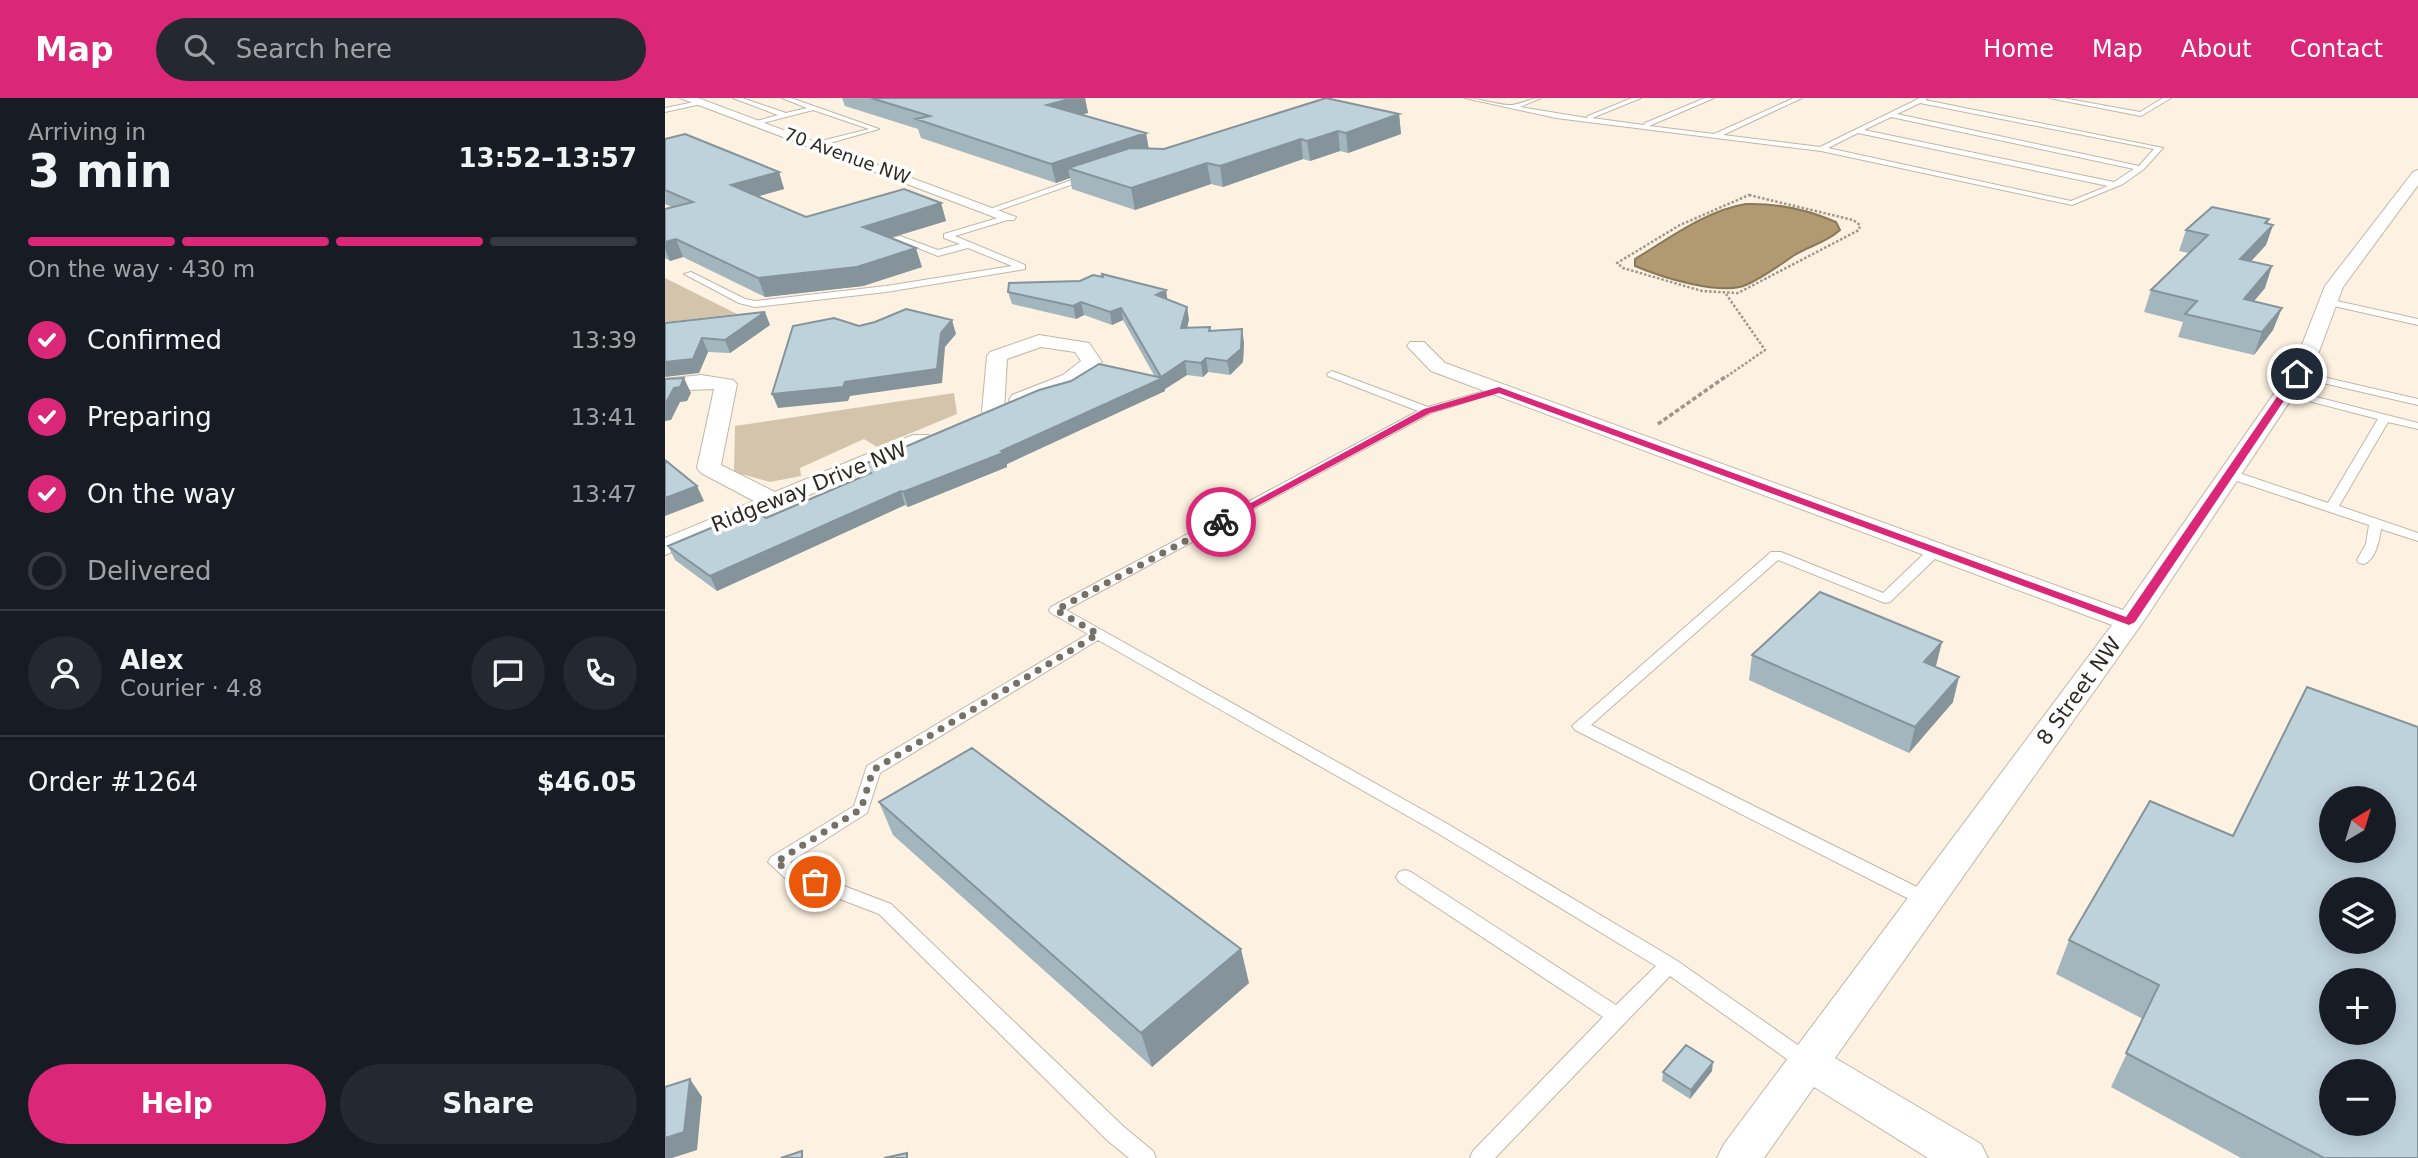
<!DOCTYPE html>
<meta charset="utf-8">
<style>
:root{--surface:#171b24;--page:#242831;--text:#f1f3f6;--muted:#9ea1a6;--line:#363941;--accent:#db2777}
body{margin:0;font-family:"DejaVu Sans",sans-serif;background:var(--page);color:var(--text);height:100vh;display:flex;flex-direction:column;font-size:26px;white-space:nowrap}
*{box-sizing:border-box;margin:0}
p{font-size:23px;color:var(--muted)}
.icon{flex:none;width:38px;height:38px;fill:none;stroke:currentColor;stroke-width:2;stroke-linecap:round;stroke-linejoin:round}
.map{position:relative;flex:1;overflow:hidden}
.drawer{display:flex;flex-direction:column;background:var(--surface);width:665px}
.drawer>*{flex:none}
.needle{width:46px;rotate:38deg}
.fabs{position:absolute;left:1654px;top:688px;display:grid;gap:14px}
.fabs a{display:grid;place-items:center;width:77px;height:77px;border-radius:50%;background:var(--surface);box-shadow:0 4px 18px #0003;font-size:35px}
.pin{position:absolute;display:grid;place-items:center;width:60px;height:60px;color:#fff;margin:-30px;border:4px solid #fff;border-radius:50%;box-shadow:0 2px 7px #0007}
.courier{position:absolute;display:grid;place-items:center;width:70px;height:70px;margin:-35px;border:5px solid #db2777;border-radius:50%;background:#fff;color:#222;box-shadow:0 2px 9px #0007}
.overview em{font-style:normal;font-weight:700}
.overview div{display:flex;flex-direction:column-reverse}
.overview{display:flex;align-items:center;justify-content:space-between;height:119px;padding:0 28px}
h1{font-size:46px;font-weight:700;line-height:52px}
.bar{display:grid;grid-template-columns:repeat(4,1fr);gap:10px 7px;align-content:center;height:84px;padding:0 28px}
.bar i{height:9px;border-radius:5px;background:var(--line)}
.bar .on{background:var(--accent)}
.bar p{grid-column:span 4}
.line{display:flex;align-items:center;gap:18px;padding:0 28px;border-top:2px solid var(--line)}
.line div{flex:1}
.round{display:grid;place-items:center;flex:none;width:74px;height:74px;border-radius:37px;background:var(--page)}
ol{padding:0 28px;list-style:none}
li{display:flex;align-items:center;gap:21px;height:77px}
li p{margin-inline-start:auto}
li .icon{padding:7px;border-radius:50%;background:var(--accent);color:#fff;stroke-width:4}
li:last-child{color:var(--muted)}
li i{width:38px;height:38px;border:4px solid var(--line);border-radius:50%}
.button{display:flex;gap:14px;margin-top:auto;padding:14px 28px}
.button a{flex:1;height:80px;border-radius:42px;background:var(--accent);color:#fff;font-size:28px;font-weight:700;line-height:80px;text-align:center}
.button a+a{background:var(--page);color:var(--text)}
header{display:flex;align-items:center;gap:42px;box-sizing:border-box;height:98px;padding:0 35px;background:var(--accent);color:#fff}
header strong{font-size:33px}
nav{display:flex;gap:38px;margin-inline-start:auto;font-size:24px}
.search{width:490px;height:63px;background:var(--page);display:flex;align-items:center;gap:18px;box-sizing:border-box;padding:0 24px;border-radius:38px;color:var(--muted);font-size:26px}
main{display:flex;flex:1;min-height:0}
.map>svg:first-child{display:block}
</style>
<header>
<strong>Map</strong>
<div class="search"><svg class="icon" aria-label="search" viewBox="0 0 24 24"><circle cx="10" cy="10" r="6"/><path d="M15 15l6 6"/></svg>Search here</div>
<nav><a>Home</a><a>Map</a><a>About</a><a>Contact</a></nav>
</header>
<main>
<section class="drawer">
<div class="overview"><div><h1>3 min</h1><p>Arriving in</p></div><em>13:52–13:57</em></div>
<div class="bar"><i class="on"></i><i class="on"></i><i class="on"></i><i></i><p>On the way · 430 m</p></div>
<ol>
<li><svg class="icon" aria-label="check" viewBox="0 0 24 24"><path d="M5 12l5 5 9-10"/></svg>Confirmed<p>13:39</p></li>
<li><svg class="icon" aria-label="check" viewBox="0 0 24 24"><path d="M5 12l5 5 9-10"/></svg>Preparing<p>13:41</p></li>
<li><svg class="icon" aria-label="check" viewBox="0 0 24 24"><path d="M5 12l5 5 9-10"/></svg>On the way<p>13:47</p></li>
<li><i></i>Delivered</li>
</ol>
<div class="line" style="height:126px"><a class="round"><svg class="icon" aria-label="person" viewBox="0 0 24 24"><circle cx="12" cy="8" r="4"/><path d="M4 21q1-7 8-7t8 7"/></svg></a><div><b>Alex</b><p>Courier · 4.8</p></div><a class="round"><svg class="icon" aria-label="chat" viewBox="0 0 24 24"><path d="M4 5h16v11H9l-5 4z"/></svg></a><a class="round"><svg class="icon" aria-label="phone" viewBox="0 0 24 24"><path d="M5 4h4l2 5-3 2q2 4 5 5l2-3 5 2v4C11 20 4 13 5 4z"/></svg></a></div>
<div class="line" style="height:91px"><div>Order #1264</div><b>$46.05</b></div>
<div class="button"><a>Help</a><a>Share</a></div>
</section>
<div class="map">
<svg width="1753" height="1060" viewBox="0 0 1753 1060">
<rect width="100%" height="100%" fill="#fdf2e1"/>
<path fill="#d3c4ab" d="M0 180 72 216 0 224Z
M289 295 292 316 212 349 199 341 135 370 136 378 105 384 69 374 70 328Z"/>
<path fill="#b19972" stroke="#8a785a" stroke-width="2" d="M1081 106C1111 105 1143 112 1171 124L1175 132C1161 145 1143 148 1128 158 1114 168 1097 180 1081 187 1055 198 996 179 970 168V161C1003 141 1042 112 1081 106Z"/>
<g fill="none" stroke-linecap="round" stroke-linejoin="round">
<g stroke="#c1b7a7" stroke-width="2">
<path id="service" d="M68 0H77L121 15 142 10 117 0H126L214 31 151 49 148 45 204 31 148 12 90 27 88 24 113 17Z
M800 0C815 0 833 8 847 7 857 6 866 0 876 0L855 9 922 20 923 18 967 0H976L927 20 979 27 980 25 1040 0H1049L984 28 1049 36 1129 0H1137L1058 37 1155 49 1255 0H1263L1260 2 1498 50 1479 71 1458 86 1407 107 1156 53 891 20ZM1255 5 1489 51 1474 68 1232 16ZM1226 19 1469 71 1449 84 1199 32ZM1193 35 1443 88 1406 103 1163 50Z
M1384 0H1398L1475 14 1498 0H1506L1476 18Z
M34 3 36 6 0 14V10Z
M421 77 428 79 329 114 322 112Z
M343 117 347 119 346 121 290 138 360 167V171L221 194 90 209 74 205 19 176 26 174 80 201 90 203 221 188 347 168 303 150 273 158 228 140 235 138 273 152 295 146 279 140V136Z
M1663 201 1753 221V227L1660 206 1658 204Z
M667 273 763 309 834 289 839 292 766 315 401 512 781 725 1011 862 1150 959 1153 965 1150 971 1143 974 1136 971 1005 878 830 1060H805L808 1053 938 919 734 784 731 779 734 774 740 772 746 774 951 907 991 868 769 733 433 542 215 675 202 715 125 764 132 770 226 806 459 1029 488 1053 491 1060H464L443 1043 214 816 120 780 103 764 106 759 189 708 202 668 423 536 386 515 384 512 386 509 753 313 663 278 662 276Z
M1632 273 1753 301V307L1628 278 1627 276Z
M1620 291 1753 325V331L1723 324 1674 408 1753 435V443L1716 431C1714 443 1711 461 1699 466L1694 465 1692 462 1701 446 1704 427 1560 379V373H1568L1663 405 1713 321 1616 296 1615 294Z
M1270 449 1275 450 1276 453 1275 456 1225 504 1220 505 1113 462 926 627 1268 797 1271 802 1268 807 1262 809 1256 807 910 632 907 628 1106 454H1116L1218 495 1265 450Z"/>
</g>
<g stroke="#c1b7a7" stroke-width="2">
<path id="minor" d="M15 0H33L351 119 349 122H337Z
M1753 72V87L1678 189 1649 267 1478 524 1170 960 1316 1046 1323 1060H1263L1149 989 1099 1060H1052L1059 1046 1447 527 766 273 742 248 745 244H759L780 265 1458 512 1629 267 1660 188 1748 74Z
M374 237 424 245 437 264 412 285 355 308 347 307 344 302 347 297 398 277 416 263 410 254 376 249 342 261 339 313 328 320 320 318 317 313 322 258 325 254Z
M36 277 68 282 72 286 56 367 110 394 248 337H264L267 342 264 347 0 457V440L89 403 36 375 32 370 49 291 0 293V281Z"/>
</g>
<path stroke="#9e968a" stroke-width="2.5" stroke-dasharray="2.5 2" stroke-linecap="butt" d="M1084 97 1188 122 1195 127 1194 132 1073 195 1037 193 958 170 952 165 1015 127Z
M1058 281 1100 252 1061 196"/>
<path stroke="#9e968a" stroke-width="3.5" stroke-dasharray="4.5 2.5" stroke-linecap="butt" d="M993 326 1060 279"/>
<use href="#service" fill="#fff" fill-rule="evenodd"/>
<use href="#minor" fill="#fff" fill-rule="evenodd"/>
</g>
<path fill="#a3b5bd" d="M177 0H420L423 15 416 16 481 35 484 51H499L734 16 736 36 683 55 675 53 645 63 638 61 558 89 546 86 470 112 407 91 405 80 391 85 256 40 253 31 180 8Z
M0 41 114 74 119 91 93 98 141 119 276 105 281 123 226 140 257 169 198 188 100 199 18 159 5 163 0 160V111L7 109 0 106Z
M1603 126 1608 127 1601 147 1585 164 1600 190 1589 203 1608 232 1589 257 1513 239 1518 224 1479 214 1486 192 1524 155 1514 153 1521 132Z
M437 176 501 192 502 201 524 221 522 230 545 229 546 233 579 244 578 264 565 277 543 274 538 279 522 277 500 291V293L342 366V369L243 409 240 407 52 493 10 462 3 448 101 420 198 378 195 368 490 279 458 222 447 227 419 217 411 221 347 206 343 194 415 183 437 179Z
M0 225 105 227 65 255 43 254 34 275Z
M1087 557 1271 568V569L1288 604 1244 655 1084 582Z
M214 704 584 885 487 969 228 737Z
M1568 738 1753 1060H1576L1446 989 1478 921 1391 876 1404 842Z
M1047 973 1025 1001 997 983 998 974Z"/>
<path fill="#85939a" d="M408 0H420L423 15 386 25 382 7Z
M734 16 736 36 683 55 681 35Z
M673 33 675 53 645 63 642 43Z
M481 35 484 54 403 70 405 80 391 85 386 66Z
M636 41 638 61 558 89 555 68Z
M542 65 546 86 470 112 466 90Z
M114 74 119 91 73 104 66 87Z
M276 105 281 123 204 146 198 129Z
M1604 121 1599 136 1608 127 1601 147 1568 183 1575 161 1600 125Z
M11 141 18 159 5 163 0 151V144Z
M251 150 257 169 198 188 100 199 93 180Z
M1607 168 1600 190 1572 223 1579 201Z
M501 192 503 205 491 197Z
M416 204 419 217 411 221 408 208Z
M522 209 524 221 519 244 516 230Z
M456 210 458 222 447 227 445 214Z
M1617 210 1608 232 1589 257 1597 234Z
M100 214 105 227 65 255 60 242Z
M287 222 291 236 280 249 277 285 185 298 183 303 113 310 107 296 180 284 276 235Z
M577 231 579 244 578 264 565 277 562 263Z
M37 240 43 254 34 275 0 279V264Z
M541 260 543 274 538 279 536 265Z
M520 263 522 277 500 291V293L342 366V369L243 409 238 394 336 353 496 281V279Z
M19 280 26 295 22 303 15 304 6 322 0 323V307L9 290Z
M32 388 39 403 0 418V400Z
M236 393 240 407 52 493 45 478Z
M1277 544 1271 568 1253 589 1259 564Z
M1294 579 1288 604 1244 655 1250 629Z
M576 851 584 885 487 969 476 935Z
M1048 964 1047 973 1025 1001 1026 992Z
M25 981 37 999 32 1052 7 1060H0V1040Z"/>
<path fill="#bed2dc" stroke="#85939a" stroke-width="2" fill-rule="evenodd" d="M206 0H408L382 7 481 35 386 66 251 21 265 18Z
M661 0 734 16 681 35 673 33 642 43 636 41 555 68 542 65 466 90 403 70 465 50 499 51Z
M20 36 114 74 66 87 141 119 239 91 276 105 198 129 251 150 192 169 93 180 11 141 0 144V111L28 104 0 92V41Z
M1547 109 1604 121 1600 125 1608 127 1575 161 1607 168 1579 201 1617 210 1597 234 1520 216 1532 203 1486 192 1543 137 1521 132Z
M437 176 501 192 491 197 522 209 516 230 545 229 544 233 577 231 576 251 562 263 541 260 536 265 520 263 496 279 456 210 445 214 416 204 408 208 343 194 344 185 415 183 428 177 438 179Z
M241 211 287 222 276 235 272 271 180 284 178 289 107 296 128 228 169 220 194 228 210 224Z
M100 214 60 242 37 240 28 261 0 264V225Z
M434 266 498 280 336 353 338 355 238 394 236 393 45 478 3 448 89 412 101 420 206 375 195 368 374 292 406 283Z
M19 280 15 289 9 290 0 307V281Z
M0 362 32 388 0 400Z
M1155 494 1277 544 1259 564 1294 579 1250 629 1087 557Z
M1642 589 1753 629V1060H1659L1461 955 1494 887 1404 842 1485 703 1568 738ZM1666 700H1718V752H1666ZM1666 791H1718V844H1666ZM1666 882H1718V934H1666ZM1666 973H1718V1026H1666Z
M307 650 576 851 476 935 214 704Z
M1021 947 1048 964 1026 992 998 974Z
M25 981 19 1034 0 1040V989Z
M137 1053V1060H116Z
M242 1055V1060H219Z"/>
<path fill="#db2777" d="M1629 274 1637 276 1470 524 1464 527 834 295 765 315 559 426 551 424 759 311 834 289 1461 519Z"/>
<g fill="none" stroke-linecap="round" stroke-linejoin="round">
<path stroke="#767066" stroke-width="7" stroke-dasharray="0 12.6" d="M150 784 127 775 111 764 196 711 208 672 433 536 391 512 556 424"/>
</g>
<g text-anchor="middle" stroke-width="7" stroke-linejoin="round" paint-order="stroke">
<g font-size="18" fill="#2e2a23" stroke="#fff">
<text transform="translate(182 58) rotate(20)" y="6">70 Avenue NW</text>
</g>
<g font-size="21" fill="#2e2a23" stroke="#fff">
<text transform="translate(144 389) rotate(-22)" y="7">Ridgeway Drive NW</text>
<text transform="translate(1414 593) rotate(-54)" y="7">8 Street NW</text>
</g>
</g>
</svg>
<div class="fabs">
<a><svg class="needle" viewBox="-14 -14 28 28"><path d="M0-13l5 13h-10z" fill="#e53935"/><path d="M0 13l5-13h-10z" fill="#9ea1a6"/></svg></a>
<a><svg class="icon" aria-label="layers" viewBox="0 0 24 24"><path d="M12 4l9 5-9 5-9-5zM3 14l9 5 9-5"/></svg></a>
<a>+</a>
<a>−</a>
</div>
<div class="pin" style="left:150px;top:784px;background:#ea580c"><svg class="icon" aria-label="bag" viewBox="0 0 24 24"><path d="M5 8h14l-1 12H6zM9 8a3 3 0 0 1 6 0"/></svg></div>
<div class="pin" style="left:1632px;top:276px;background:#1f2937"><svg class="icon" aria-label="home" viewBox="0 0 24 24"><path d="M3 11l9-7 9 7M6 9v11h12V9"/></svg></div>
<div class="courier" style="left:556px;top:424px"><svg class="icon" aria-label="bike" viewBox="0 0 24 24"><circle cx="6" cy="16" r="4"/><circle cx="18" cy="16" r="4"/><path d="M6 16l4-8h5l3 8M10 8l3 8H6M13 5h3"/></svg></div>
</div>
</main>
